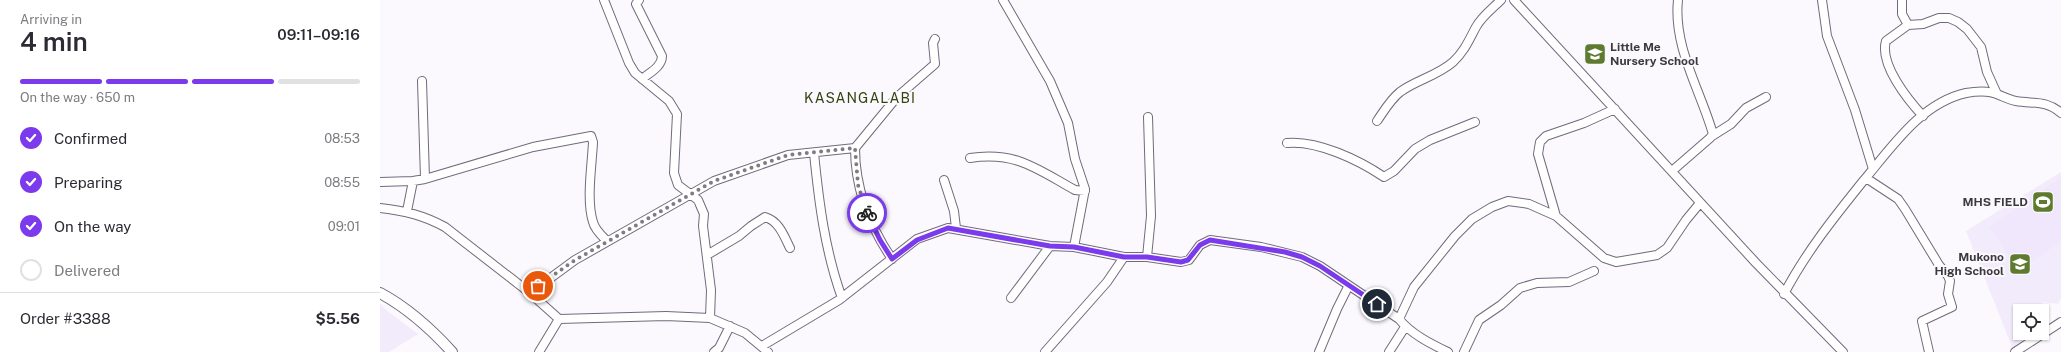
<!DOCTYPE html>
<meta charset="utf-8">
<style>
:root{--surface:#fff;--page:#f7f7f7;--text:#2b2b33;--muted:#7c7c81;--line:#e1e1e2;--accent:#7c3aed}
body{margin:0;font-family:"Public Sans",sans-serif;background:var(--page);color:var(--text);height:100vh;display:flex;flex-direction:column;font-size:15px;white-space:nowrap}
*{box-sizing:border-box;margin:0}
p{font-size:13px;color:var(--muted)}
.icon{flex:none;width:22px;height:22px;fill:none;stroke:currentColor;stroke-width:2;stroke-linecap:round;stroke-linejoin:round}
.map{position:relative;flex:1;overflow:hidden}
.panel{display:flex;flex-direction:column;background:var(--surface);width:380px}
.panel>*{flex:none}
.tools{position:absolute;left:1633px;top:304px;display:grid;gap:8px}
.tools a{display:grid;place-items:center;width:36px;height:36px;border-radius:0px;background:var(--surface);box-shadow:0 1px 3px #0004;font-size:20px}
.pin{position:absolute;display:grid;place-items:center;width:34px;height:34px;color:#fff;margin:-17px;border:2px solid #fff;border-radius:50%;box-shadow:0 1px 4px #0007}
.courier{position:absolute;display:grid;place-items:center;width:40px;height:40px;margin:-20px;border:3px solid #7c3aed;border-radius:50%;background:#fff;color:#222;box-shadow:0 1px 5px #0007}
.head em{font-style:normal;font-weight:600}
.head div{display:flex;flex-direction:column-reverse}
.head{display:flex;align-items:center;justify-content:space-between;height:68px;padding:0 20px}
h1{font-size:26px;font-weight:600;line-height:30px}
.bar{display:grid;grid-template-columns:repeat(4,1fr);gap:6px 4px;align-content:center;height:48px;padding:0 20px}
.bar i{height:5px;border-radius:3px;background:var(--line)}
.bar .selected{background:var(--accent)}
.bar p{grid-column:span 4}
.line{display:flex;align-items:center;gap:10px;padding:0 20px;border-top:1px solid var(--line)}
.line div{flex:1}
ol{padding:0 20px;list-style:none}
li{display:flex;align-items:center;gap:12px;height:44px}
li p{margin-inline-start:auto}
li .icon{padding:4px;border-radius:50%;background:var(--accent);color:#fff;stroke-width:4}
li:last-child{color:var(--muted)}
li i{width:22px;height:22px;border:2px solid var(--line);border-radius:50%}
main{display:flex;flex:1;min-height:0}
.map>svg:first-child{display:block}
</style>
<main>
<section class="panel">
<div class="head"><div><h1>4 min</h1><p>Arriving in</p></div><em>09:11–09:16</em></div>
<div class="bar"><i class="selected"></i><i class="selected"></i><i class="selected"></i><i></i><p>On the way · 650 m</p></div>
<ol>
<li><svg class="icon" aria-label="check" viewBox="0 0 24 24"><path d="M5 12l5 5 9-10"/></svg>Confirmed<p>08:53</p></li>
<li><svg class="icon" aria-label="check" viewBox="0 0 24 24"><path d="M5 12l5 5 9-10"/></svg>Preparing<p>08:55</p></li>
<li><svg class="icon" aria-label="check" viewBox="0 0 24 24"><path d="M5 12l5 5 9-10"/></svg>On the way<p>09:01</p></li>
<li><i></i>Delivered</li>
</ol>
<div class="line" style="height:52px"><div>Order #3388</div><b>$5.56</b></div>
</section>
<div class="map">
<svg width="1681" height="352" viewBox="0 0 1681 352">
<rect width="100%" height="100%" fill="#fbf9fd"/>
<path fill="#f2ebfb" d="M1681 172V298L1678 304 1663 302 1654 311H1640V333H1649L1647 343 1634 352 1586 231Z
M0 304 10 313 38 334 9 352H0Z"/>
<path fill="#f1e7fd" d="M1681 177V241L1639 271 1609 227Z"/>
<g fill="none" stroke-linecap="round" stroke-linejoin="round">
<g stroke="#726a7c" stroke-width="10">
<path id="minor" d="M224 0 249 63 255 73 289 101 297 114 294 173 298 185 318 200 324 214 323 226 331 290 330 318
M259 0 256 4 282 56C282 67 269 73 262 79
M623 0 670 81 688 123 695 159 705 189 694 247
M1134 0 1376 263 1463 352
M1442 0 1447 36 1475 110 1493 169
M1522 0V14L1528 25
M42 81 45 179
M1543 116C1528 100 1499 64 1506 41L1528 25 1543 24 1559 18H1569L1578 22 1587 29 1601 47 1607 72 1617 94
M997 121C1004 111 1010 100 1020 92 1036 80 1057 76 1073 62 1084 52 1089 40 1096 27 1102 16 1112 9 1121 0
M1332 136 1351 124 1366 108 1386 97
M907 143C937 140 979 160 1004 177L1014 171 1035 149 1050 140 1095 122
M475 148C475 189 489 225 512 259
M434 153C439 203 445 251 462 298
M590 158C636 151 657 169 695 190L705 191
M1292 171 1330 138 1333 134C1320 89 1293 47 1298 0
M1486 178 1518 199 1525 209 1559 265 1568 276 1570 281 1568 294 1572 307 1542 321 1549 352
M564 180 574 211 576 228
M0 182 33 181
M0 208C25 211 43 215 65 227L150 293 179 319
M27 211 33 181 45 179 153 147 211 136 213 142C212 165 206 200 213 222 215 230 222 236 227 241
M1176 216 1158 154 1160 142 1166 136 1204 123 1235 109
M327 255 359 236 371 226 385 217C399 221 404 236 410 248
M767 257 771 216 768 117
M150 293 195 260 334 181 408 155 475 148 517 97 555 64 553 43 555 39
M1404 294C1426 252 1455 216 1484 180 1512 147 1541 103 1586 93 1597 91 1609 90 1619 95 1624 97 1630 100 1636 101 1654 104 1666 100 1681 113
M631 298 670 246
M179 319 286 316 330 318 365 333 388 352
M1019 319 1034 287 1075 236 1092 219 1112 207 1128 201 1149 204 1176 216 1224 258 1236 262 1277 255 1287 248 1306 220 1320 203
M382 346 459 300 537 239 568 228 670 246 694 247 744 257H767L801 262 809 260 820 245 830 240 881 247 922 257 940 266 1019 319C1031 334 1051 344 1068 352
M159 352 179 319
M334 352 339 348 350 326
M665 352 727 282 744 257
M939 352 957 309 968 287
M1009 352 1025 327
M1084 352 1099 320 1121 305 1140 288 1157 283 1189 282 1214 271
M1635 352 1681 322"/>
</g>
<g stroke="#726a7c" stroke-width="12">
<path id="major" d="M0 293C26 307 52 330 72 352"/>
</g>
<use href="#minor" stroke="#fff" stroke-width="8"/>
<use href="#major" stroke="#fff" stroke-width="10"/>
</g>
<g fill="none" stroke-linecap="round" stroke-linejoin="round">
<path stroke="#7f7c82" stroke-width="4" stroke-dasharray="0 7.2" d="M158 286 195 260 334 181 408 155 475 148 478 185 487 213"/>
<path stroke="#7c3aed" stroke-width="5" d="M487 213 500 240 512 259 537 240 568 228 670 246 694 247 744 257H767L801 262 808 260 820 245 830 240 905 252 922 257 940 266 997 304"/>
</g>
<defs>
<g id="school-square" transform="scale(1.15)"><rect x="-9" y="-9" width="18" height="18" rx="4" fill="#5d7a2e" stroke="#fbf9fd"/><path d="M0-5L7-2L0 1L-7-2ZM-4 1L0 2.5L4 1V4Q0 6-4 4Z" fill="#fff"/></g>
<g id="stadium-square" transform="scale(1.15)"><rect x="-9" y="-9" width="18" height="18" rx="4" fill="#5d7a2e" stroke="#fbf9fd"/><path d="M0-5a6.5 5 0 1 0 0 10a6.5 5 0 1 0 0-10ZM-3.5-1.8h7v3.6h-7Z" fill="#fff"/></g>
</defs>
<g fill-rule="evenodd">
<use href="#school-square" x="1215" y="54"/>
<use href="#stadium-square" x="1663" y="202"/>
<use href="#school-square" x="1640" y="264"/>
</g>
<g text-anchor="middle" stroke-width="4" stroke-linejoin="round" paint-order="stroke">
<g font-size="12" font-weight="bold" fill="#3c3840" stroke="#fbf9fd" text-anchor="end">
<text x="1230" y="51" text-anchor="start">Little Me<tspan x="1230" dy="14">Nursery School</tspan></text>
<text x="1648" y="206">MHS FIELD</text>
<text x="1624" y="261">Mukono<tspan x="1624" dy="14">High School</tspan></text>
</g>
<g font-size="14" letter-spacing="1" fill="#31440f" stroke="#fbf9fd">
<text x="480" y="103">KASANGALABI</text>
</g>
</g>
</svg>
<div class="tools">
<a><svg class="icon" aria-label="locate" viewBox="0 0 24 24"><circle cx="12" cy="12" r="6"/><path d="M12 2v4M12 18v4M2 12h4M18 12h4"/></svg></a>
</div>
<div class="pin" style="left:158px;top:286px;background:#ea580c"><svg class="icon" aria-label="bag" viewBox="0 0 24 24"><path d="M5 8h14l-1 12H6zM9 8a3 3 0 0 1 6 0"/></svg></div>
<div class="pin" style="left:997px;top:304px;background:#1f2937"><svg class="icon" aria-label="home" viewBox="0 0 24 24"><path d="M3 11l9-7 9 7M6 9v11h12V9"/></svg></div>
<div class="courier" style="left:487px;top:213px"><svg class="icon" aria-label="bike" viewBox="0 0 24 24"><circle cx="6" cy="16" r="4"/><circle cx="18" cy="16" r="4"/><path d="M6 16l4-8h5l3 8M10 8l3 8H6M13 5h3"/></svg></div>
</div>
</main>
